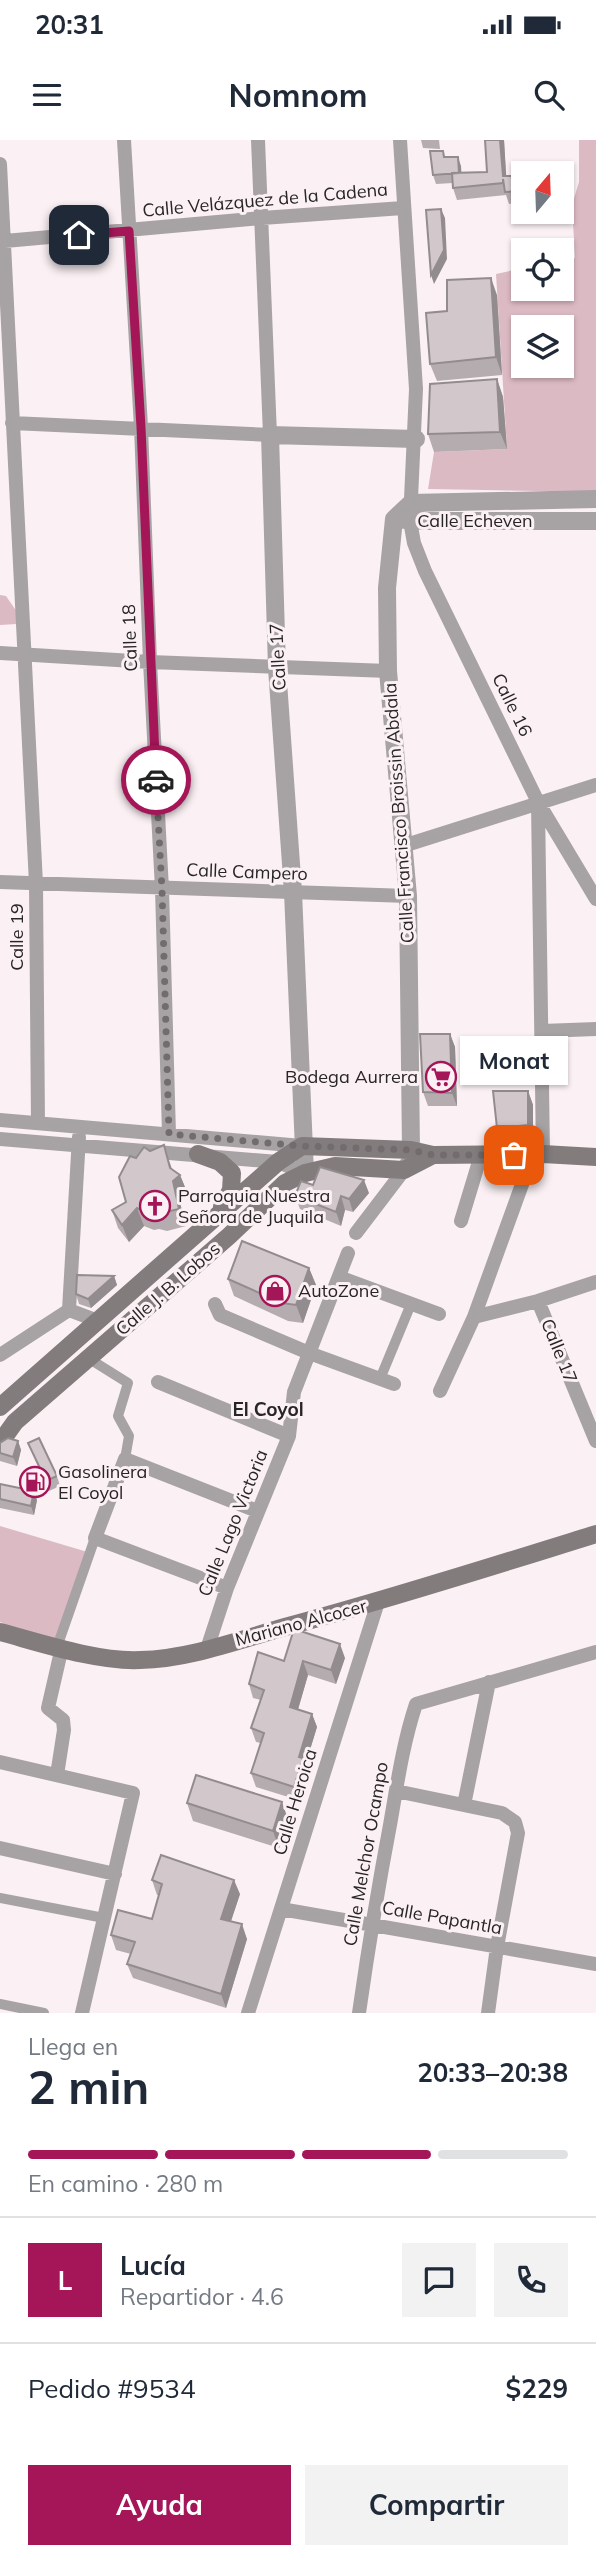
<!DOCTYPE html>
<html lang="es">
<meta charset="utf-8">
<style>
:root{--surface:#fff;--page:#f2f2f3;--text:#1f2937;--muted:#747a83;--line:#e0e1e3;--accent:#a51659}
body{margin:0;font-family:Mulish,sans-serif;background:var(--page);color:var(--text);height:100vh;display:flex;flex-direction:column;font-size:26px;white-space:nowrap}
*{box-sizing:border-box;margin:0}
p{font-size:23px;color:var(--muted)}
.icon{flex:none;width:38px;height:38px;fill:none;stroke:currentColor;stroke-width:2;stroke-linecap:round;stroke-linejoin:round}
.map{position:relative;height:1873px;overflow:hidden}
.drawer{display:flex;flex-direction:column;background:var(--surface);flex:1}
.drawer>*{flex:none}
.needle{width:46px;rotate:19deg}
.buttons{position:absolute;left:511px;top:21px;display:grid;gap:14px}
.buttons a{display:grid;place-items:center;width:63px;height:63px;border-radius:0px;background:var(--surface);box-shadow:0 2px 5px #0004;font-size:35px}
.pin{position:absolute;display:grid;place-items:center;width:60px;height:60px;color:#fff;margin:-30px;border-radius:14px;box-shadow:0 4px 10px #0006}
.courier{position:absolute;display:grid;place-items:center;width:70px;height:70px;margin:-35px;border:5px solid #a51659;border-radius:50%;background:#fff;color:#222;box-shadow:0 2px 9px #0007}
.bubble{position:absolute;height:49px;border-radius:0px;background:var(--surface);box-shadow:0 2px 5px #0004;font-size:23px;font-weight:700;line-height:49px;text-align:center}
.summary em{font-style:normal;font-weight:700}
.summary div{display:flex;flex-direction:column-reverse}
.summary{display:flex;align-items:center;justify-content:space-between;height:119px;padding:0 28px}
h1{font-size:46px;font-weight:700;line-height:52px}
.bar{display:grid;grid-template-columns:repeat(4,1fr);gap:10px 7px;align-content:center;height:84px;padding:0 28px}
.bar i{height:9px;border-radius:5px;background:var(--line)}
.bar .on{background:var(--accent)}
.bar p{grid-column:span 4}
.line{display:flex;align-items:center;gap:18px;padding:0 28px;border-top:2px solid var(--line)}
.line div{flex:1}
.round{display:grid;place-items:center;flex:none;width:74px;height:74px;border-radius:0px;background:var(--page)}
.action{display:flex;gap:14px;margin-top:auto;padding:14px 28px}
.action a{flex:1;height:80px;border-radius:0px;background:var(--accent);color:#fff;font-size:28px;font-weight:700;line-height:80px;text-align:center}
.action a+a{background:var(--page);color:var(--text)}
.status{display:flex;justify-content:space-between;align-items:center;height:49px;padding:0 35px;background:var(--surface);direction:ltr}
.status svg{height:19px;fill:currentColor}
header{display:flex;justify-content:space-between;align-items:center;height:91px;padding:0 28px;background:var(--surface);font-size:32px;font-weight:700}
.map>svg:first-child{display:block}
</style>
<div class="status"><b>20:31</b><svg viewBox="0 0 49 12"><path d="M0 12V9h3v3zM5 12V6h3v6zM10 12V3h3v9zM15 12V0h3v12zM26 1h20v11H26zM47 4h2v5h-2z"/></svg></div>
<header><svg class="icon" aria-label="menu" viewBox="0 0 24 24"><path d="M4 6h16M4 12h16M4 18h16"/></svg>Nomnom<svg class="icon" aria-label="search" viewBox="0 0 24 24"><circle cx="10" cy="10" r="6"/><path d="M15 15l6 6"/></svg></header>
<div class="map">
<svg width="596" height="1873" viewBox="0 0 596 1873">
<rect width="100%" height="100%" fill="#fbf1f4"/>
<path fill="#dcbac4" fill-rule="evenodd" d="M579 0H596V352L428 349 434 312 507 309 496 134 523 128V149H562V120L575 118 572 65 579 42ZM523 187H562V226H523Z
M0 455 6 456 17 472V484L0 485Z
M0 1386 91 1413 57 1507 0 1482Z"/>
<g fill="none" stroke-linecap="round" stroke-linejoin="round">
<path stroke="#a7a3a4" stroke-width="10" d="M88 1218 128 1243 118 1276 129 1296 125 1319
M380 1239 411 1164
M57 1507 95 1398
M0 1758 104 1778
M0 1864 44 1873"/>
<path stroke="#a7a3a4" stroke-width="14" d="M124 0 141 287 150 522 162 749 169 994
M400 0 416 249 410 381 414 403 425 431 538 662 596 759
M0 24 36 744 38 983
M5 101 262 78 403 68
M12 283 270 295 258 0
M0 513 150 522 388 531
M538 664 543 1014
M403 706 596 645
M0 742 408 756
M542 891 596 889
M0 980 302 1006
M0 999 278 1022 305 1033
M461 1081 481 1015
M356 1093 404 1030 406 1024
M339 1137 439 1174
M538 1161 596 1301
M215 1164 220 1175 309 1213 394 1244
M69 1170 79 997
M69 1170 98 1181
M474 1177 538 1161 596 1142
M0 1215 69 1170
M158 1242 289 1296
M440 1251 474 1177 533 1014
M227 1448 95 1398 125 1319 257 1371
M207 1509 227 1448 289 1296 294 1252 348 1113
M0 1622 133 1653 82 1873
M57 1635 64 1590 63 1580 48 1568 62 1507
M396 1651 502 1673 515 1682 518 1693 497 1807 488 1873
M464 1665 489 1542
M0 1708 115 1734
M281 1769 596 1824
M248 1873 378 1462
M359 1873C368 1810 378 1748 390 1685 397 1645 403 1603 416 1564L596 1512"/>
<path stroke="#a7a3a4" stroke-width="18" d="M394 379 387 448 388 531 408 756 411 1010
M394 379 411 363 596 359
M394 379 426 381H596
M305 1033 293 752 277 528 270 295 416 299"/>
<path stroke="#827c7d" stroke-width="18" d="M198 1014 220 1022 232 1033 231 1050 222 1067
M0 1267 278 1022 302 1006 411 1010 433 1015 543 1014 596 1017
M0 1303 15 1282 229 1096 285 1043 305 1033 335 1026 404 1030 433 1015
M0 1492C41 1503 98 1522 140 1520 189 1519 239 1500 285 1487 390 1459 493 1426 596 1394"/>
</g>
<path fill="#b5acaf" d="M421 0H439L440 9 423 8Z
M485 0H504L506 36H523V62L509 64 506 55 457 60 453 48V43L436 44 433 35 443 11 445 17 461 26V33L487 32Z
M497 155 502 235 437 241 430 224Z
M497 239 503 257 507 309 434 312 428 294Z
M450 894 455 907 457 966H428L423 952Z
M528 951 533 965V998L502 1001 497 988Z
M150 1011 170 1023 172 1029 180 1035 187 1052 179 1059 186 1086 167 1091 159 1089 154 1090 144 1086 129 1102 118 1088 112 1070 126 1062 136 1018Z
M313 1045 369 1053 353 1072 345 1070 341 1086 300 1069 295 1056Z
M309 1128 316 1145 303 1183 288 1181 234 1156 228 1139Z
M114 1136 117 1145 91 1168 79 1164 76 1154Z
M18 1301 21 1310 17 1326 0 1321V1303Z
M28 1303 57 1336 60 1346 49 1351Z
M0 1344 37 1360 34 1375 0 1368Z
M345 1518 336 1544 308 1535 298 1569 312 1574 317 1587 305 1626 307 1632 298 1660 256 1647 251 1633 261 1603 256 1602 251 1588 261 1560 253 1558 249 1544 284 1521Z
M187 1663 288 1679 279 1708 193 1681Z
M152 1740 240 1754 231 1781 247 1799 226 1868 133 1838 127 1824 131 1814 116 1810 111 1795 152 1779 159 1755H157Z"/>
<path fill="#938c8e" d="M500 0H504L507 48 503 36Z
M458 17 461 26 462 42 459 33Z
M441 69 445 78 447 119 434 144 431 135Z
M491 138 497 155 502 235 496 217Z
M497 239 503 257 507 309 500 292Z
M450 894 455 907 457 966 452 953Z
M528 951 533 965V998L528 985Z
M164 1005 175 1040 180 1035 187 1052 179 1059 186 1086 179 1069Z
M364 1040 369 1053 353 1072 349 1059Z
M341 1056 345 1070 341 1086 336 1072Z
M137 1068 144 1086 129 1102 122 1085Z
M309 1128 316 1145 303 1183 296 1165Z
M114 1136 117 1145 91 1168 88 1159Z
M18 1301 21 1310 17 1326 13 1317Z
M34 1351 37 1360 34 1375 31 1366Z
M340 1504 345 1518 336 1544 331 1530Z
M303 1521 308 1535 295 1580 290 1567Z
M312 1574 317 1587 305 1626 307 1632 298 1660 294 1647 299 1617Z
M282 1662 288 1679 279 1708 273 1691Z
M234 1740 240 1754 227 1793 221 1779Z
M242 1784 247 1799 226 1868 221 1854Z"/>
<path fill="#d2c8cb" stroke="#938c8e" stroke-width="2" d="M485 0H500L503 36H523V51L505 52 503 39V43L453 48 452 33 487 32Z
M430 11H443L444 17H458L459 33 433 35Z
M441 69 444 110 431 135 426 70Z
M491 138 496 217 430 224 426 173 447 171V140Z
M497 239 500 292 428 294 430 244Z
M420 894H450L452 953 423 952Z
M493 951H528V985L497 988Z
M164 1005 170 1028 180 1035 173 1041 179 1069 161 1073 153 1071 148 1073 137 1068 122 1085 112 1070 126 1062 119 1037 130 1016 136 1018 144 1007 150 1011Z
M320 1027 364 1040 349 1059 341 1056 336 1072 295 1056 301 1041 313 1045Z
M242 1101 309 1128 296 1165 282 1163 228 1139Z
M77 1135 114 1136 88 1159 76 1154Z
M8 1298 18 1301 13 1317 0 1313V1303Z
M39 1298 57 1336 46 1341 28 1303Z
M0 1344 34 1351 31 1366 0 1359Z
M294 1489 340 1504 331 1530 303 1521 290 1567 312 1574 299 1617 303 1618 294 1647 251 1633 264 1593 251 1588 264 1550 249 1544 258 1512 284 1521Z
M196 1635 282 1662 273 1691 187 1663Z
M161 1715 234 1740 221 1779 242 1784 221 1854 127 1824 135 1802 111 1795 118 1770 152 1779 162 1744 152 1740Z"/>
<g fill="none" stroke-linecap="round" stroke-linejoin="round">
<path stroke="#726c6e" stroke-width="7" stroke-dasharray="0 12.6" d="M156 640 162 749 169 994 302 1006 411 1010 433 1015H514"/>
<path stroke="#a51659" stroke-width="9" d="M79 95 129 91 141 287 156 640"/>
</g>
<defs>
<g id="supermarket-ring" transform="scale(1.575)"><circle r="9.5" fill="#fbf1f4" stroke="#a51659" stroke-width="1.5"/><path d="M-6-5.5h2.5l.6 2H6L4.5 2H-2.5L-4.4-4H-6ZM-1.5 3.2a1.3 1.3 0 1 0 .1 0ZM3 3.2a1.3 1.3 0 1 0 .1 0Z" fill="#a51659"/></g>
<g id="church-ring" transform="scale(1.575)"><circle r="9.5" fill="#fbf1f4" stroke="#a51659" stroke-width="1.5"/><path d="M-1.2-6h2.4v3.5h3.3v2.4h-3.3V6h-2.4V-.1h-3.3v-2.4h3.3Z" fill="#a51659"/></g>
<g id="shop-ring" transform="scale(1.575)"><circle r="9.5" fill="#fbf1f4" stroke="#a51659" stroke-width="1.5"/><path d="M-5-2.5h2.3a2.7 3.5 0 0 1 5.4 0H5L5.5 6h-11ZM-1.5-2.5h3a1.5 2.3 0 0 0-3 0Z" fill="#a51659"/></g>
<g id="fuel-ring" transform="scale(1.575)"><circle r="9.5" fill="#fbf1f4" stroke="#a51659" stroke-width="1.5"/><path d="M-5.5-6h7V0h2V4h1.3V-2.5L3-4.5l.8-.8L6-3V5H2.5V1h-1V6h-7ZM-4.2-4.7v3.2H.2V-4.7Z" fill="#a51659"/></g>
</defs>
<g fill-rule="evenodd">
<use href="#supermarket-ring" x="441" y="937"/>
<use href="#church-ring" x="155" y="1066"/>
<use href="#shop-ring" x="275" y="1151"/>
<use href="#fuel-ring" x="35" y="1342"/>
</g>
<g text-anchor="middle" stroke-width="6" stroke-linejoin="round" paint-order="stroke">
<g font-size="18" fill="#282526" stroke="#fbf1f4">
<text transform="translate(265 60) rotate(-5)" y="6">Calle Velázquez de la Cadena</text>
<text x="475" y="387">Calle Echeven</text>
<text transform="translate(130 498) rotate(-92)" y="6">Calle 18</text>
<text transform="translate(278 517) rotate(-93)" y="6">Calle 17</text>
<text transform="translate(512 565) rotate(64)" y="6">Calle 16</text>
<text transform="translate(399 673) rotate(-94)" y="6">Calle Francisco Broissin Abdala</text>
<text transform="translate(247 732) rotate(2)" y="6">Calle Campero</text>
<text transform="translate(17 797) rotate(-90)" y="6">Calle 19</text>
<text transform="translate(168 1149) rotate(-41)" y="6">Calle J. B. Lobos</text>
<text transform="translate(559 1211) rotate(68)" y="6">Calle 17</text>
<text transform="translate(233 1383) rotate(-68)" y="6">Calle Lago Victoria</text>
<text transform="translate(301 1483) rotate(-15)" y="6">Mariano Alcocer</text>
<text transform="translate(295 1662) rotate(-73)" y="6">Calle Heroica</text>
<text transform="translate(366 1714) rotate(-80)" y="6">Calle Melchor Ocampo</text>
<text transform="translate(442 1778) rotate(10)" y="6">Calle Papantla</text>
</g>
<g font-size="18" fill="#282526" stroke="#fbf1f4" text-anchor="start">
<text x="418" y="943" text-anchor="end">Bodega Aurrera</text>
<text x="178" y="1062">Parroquia Nuestra<tspan x="178" dy="21">Señora de Juquila</tspan></text>
<text x="298" y="1157">AutoZone</text>
<text x="58" y="1338">Gasolinera<tspan x="58" dy="21">El Coyol</tspan></text>
</g>
<g font-size="19" font-weight="bold" fill="#282526" stroke="#fbf1f4">
<text x="268" y="1276">El Coyol</text>
</g>
</g>
</svg>
<div class="buttons">
<a><svg class="needle" viewBox="-14 -14 28 28"><path d="M0-13l5 13h-10z" fill="#e53935"/><path d="M0 13l5-13h-10z" fill="#747a83"/></svg></a>
<a><svg class="icon" aria-label="locate" viewBox="0 0 24 24"><circle cx="12" cy="12" r="6"/><path d="M12 2v4M12 18v4M2 12h4M18 12h4"/></svg></a>
<a><svg class="icon" aria-label="layers" viewBox="0 0 24 24"><path d="M12 4l9 5-9 5-9-5zM3 14l9 5 9-5"/></svg></a>
</div>
<div class="pin" style="left:514px;top:1015px;background:#ea580c"><svg class="icon" aria-label="bag" viewBox="0 0 24 24"><path d="M5 8h14l-1 12H6zM9 8a3 3 0 0 1 6 0"/></svg></div>
<div class="pin" style="left:79px;top:95px;background:#1f2937"><svg class="icon" aria-label="home" viewBox="0 0 24 24"><path d="M3 11l9-7 9 7M6 9v11h12V9"/></svg></div>
<div class="courier" style="left:156px;top:640px"><svg class="icon" aria-label="car" viewBox="0 0 24 24"><path d="M5 17H2v-5l4-1 3-4h7l3 4 3 1v5h-3M9 17h6M6 11h13"/><circle cx="7" cy="17" r="2"/><circle cx="17" cy="17" r="2"/></svg></div>
<div class="bubble" style="left:460px;top:896px;width:108px">Monat</div>
</div>
<section class="drawer">
<div class="summary"><div><h1>2 min</h1><p>Llega en</p></div><em>20:33–20:38</em></div>
<div class="bar"><i class="on"></i><i class="on"></i><i class="on"></i><i></i><p>En camino · 280 m</p></div>
<div class="line" style="height:126px"><b class="round" style="background:var(--accent);color:#fff">L</b><div><b>Lucía</b><p>Repartidor · 4.6</p></div><a class="round"><svg class="icon" aria-label="chat" viewBox="0 0 24 24"><path d="M4 5h16v11H9l-5 4z"/></svg></a><a class="round"><svg class="icon" aria-label="phone" viewBox="0 0 24 24"><path d="M5 4h4l2 5-3 2q2 4 5 5l2-3 5 2v4C11 20 4 13 5 4z"/></svg></a></div>
<div class="line" style="height:91px"><div>Pedido #9534</div><b>$229</b></div>
<div class="action"><a>Ayuda</a><a>Compartir</a></div>
</section>
